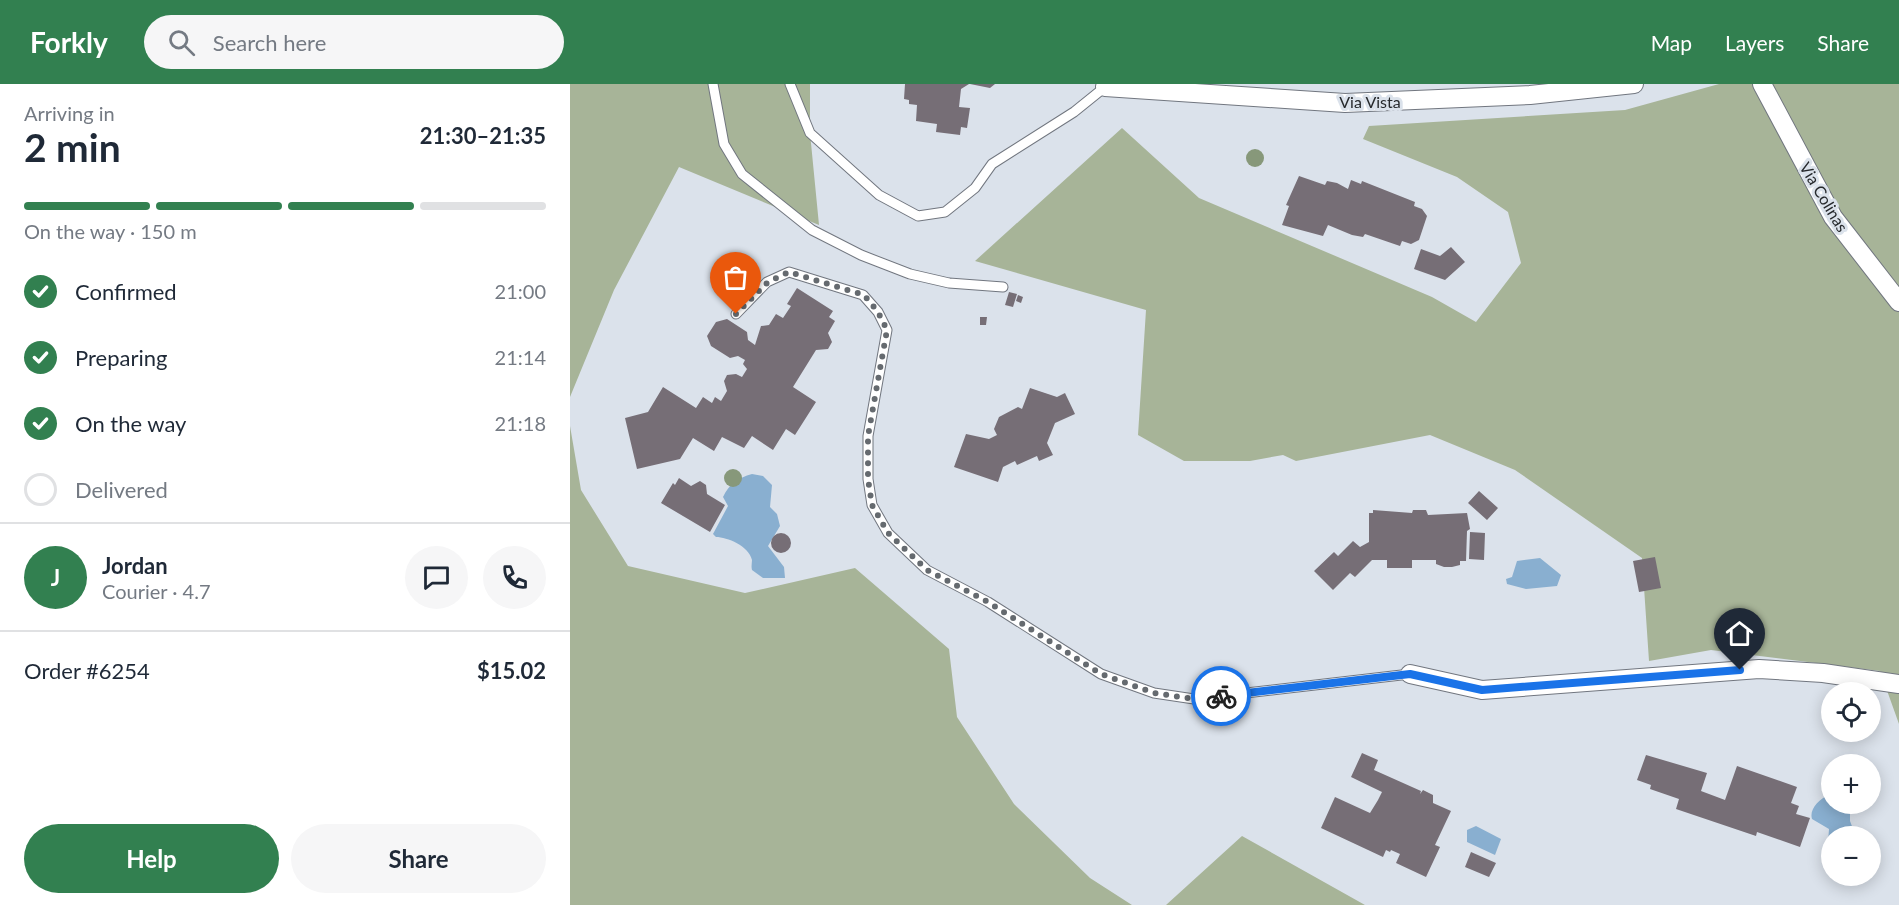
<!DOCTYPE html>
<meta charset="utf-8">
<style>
:root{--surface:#fff;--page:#f6f6f7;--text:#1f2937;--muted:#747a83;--line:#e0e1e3;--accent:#328050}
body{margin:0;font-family:Lato,sans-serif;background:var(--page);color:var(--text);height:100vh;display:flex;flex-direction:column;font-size:22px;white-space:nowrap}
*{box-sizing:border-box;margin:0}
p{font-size:20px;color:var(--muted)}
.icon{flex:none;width:33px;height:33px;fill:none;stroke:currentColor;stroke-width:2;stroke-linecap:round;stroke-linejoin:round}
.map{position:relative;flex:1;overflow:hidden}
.side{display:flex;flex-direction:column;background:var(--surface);width:570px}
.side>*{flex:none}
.fabs{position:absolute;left:1251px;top:598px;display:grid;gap:12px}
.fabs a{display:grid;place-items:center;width:60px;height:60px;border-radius:50%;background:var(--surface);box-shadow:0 3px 15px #0003;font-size:30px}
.pin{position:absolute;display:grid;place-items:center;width:51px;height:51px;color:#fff;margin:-62px -26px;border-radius:50% 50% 50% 0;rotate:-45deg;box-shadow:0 0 6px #0007}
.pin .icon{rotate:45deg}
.courier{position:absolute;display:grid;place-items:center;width:60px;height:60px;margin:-30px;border:4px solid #1a73e8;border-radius:50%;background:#fff;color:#222;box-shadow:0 2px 8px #0007}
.summary em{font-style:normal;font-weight:700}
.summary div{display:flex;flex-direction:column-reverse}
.summary{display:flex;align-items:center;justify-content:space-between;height:102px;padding:0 24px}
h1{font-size:39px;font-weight:700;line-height:45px}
.bar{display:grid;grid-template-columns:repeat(4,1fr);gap:9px 6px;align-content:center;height:72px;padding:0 24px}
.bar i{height:8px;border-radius:4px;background:var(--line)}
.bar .on{background:var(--accent)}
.bar p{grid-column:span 4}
.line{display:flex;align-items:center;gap:15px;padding:0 24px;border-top:2px solid var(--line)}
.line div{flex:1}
.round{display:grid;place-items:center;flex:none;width:63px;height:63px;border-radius:32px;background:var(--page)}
ol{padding:0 24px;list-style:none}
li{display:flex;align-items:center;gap:18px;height:66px}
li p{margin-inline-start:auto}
li .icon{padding:6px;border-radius:50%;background:var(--accent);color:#fff;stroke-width:4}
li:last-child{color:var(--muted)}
li i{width:33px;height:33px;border:3px solid var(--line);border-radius:50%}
.cta{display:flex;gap:12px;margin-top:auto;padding:12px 24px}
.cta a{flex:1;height:69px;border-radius:36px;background:var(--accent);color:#fff;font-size:24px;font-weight:700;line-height:69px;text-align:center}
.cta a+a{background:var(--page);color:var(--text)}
header{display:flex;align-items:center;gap:36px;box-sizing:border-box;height:84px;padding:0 30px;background:var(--accent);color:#fff}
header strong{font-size:28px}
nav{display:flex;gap:33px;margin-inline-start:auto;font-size:21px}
.search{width:420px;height:54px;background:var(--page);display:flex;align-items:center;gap:15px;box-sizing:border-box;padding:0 21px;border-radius:33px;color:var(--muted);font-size:22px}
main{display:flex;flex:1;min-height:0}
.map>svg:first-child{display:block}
</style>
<header>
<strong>Forkly</strong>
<div class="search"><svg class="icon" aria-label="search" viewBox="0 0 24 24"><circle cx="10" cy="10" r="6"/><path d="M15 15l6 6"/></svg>Search here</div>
<nav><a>Map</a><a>Layers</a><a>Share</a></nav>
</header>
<main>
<section class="side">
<div class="summary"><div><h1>2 min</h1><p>Arriving in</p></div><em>21:30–21:35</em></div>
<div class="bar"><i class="on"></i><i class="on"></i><i class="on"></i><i></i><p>On the way · 150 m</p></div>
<ol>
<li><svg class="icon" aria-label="check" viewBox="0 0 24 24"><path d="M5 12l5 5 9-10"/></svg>Confirmed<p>21:00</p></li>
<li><svg class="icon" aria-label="check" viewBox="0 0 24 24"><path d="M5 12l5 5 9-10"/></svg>Preparing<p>21:14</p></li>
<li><svg class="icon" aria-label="check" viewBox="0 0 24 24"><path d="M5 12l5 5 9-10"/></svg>On the way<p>21:18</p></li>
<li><i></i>Delivered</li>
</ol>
<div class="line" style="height:108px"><b class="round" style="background:var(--accent);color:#fff">J</b><div><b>Jordan</b><p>Courier · 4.7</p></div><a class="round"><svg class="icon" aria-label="chat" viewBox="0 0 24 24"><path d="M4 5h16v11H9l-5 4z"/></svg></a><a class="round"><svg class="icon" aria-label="phone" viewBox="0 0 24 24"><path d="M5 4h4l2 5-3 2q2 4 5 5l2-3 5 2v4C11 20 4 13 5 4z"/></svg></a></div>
<div class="line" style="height:78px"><div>Order #6254</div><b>$15.02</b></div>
<div class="cta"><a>Help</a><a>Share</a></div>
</section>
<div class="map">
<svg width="1329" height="821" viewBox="0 0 1329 821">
<rect width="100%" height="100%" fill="#dbe2eb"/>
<path fill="#a7b498" d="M0 0H240V49L249 141 109 83 44 206 0 313Z
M1149 0H1329V640L1310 587 1141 566 1079 577 1072 474 945 386 860 351 726 377 713 371 680 377H614L568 351 576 226 405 177 552 44 629 114 862 213 906 238 951 179 938 128 887 93 793 55 799 42 1055 26Z
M0 342 11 406 58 482 175 509 285 484 379 565 387 633 444 720 520 794 562 821H0Z
M672 752 795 821H596Z"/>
<path fill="#89afd0" d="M182 390 193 392 202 401 200 423 207 430 210 442 198 462 214 483 215 494H193L182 486C181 482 182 479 182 476 179 462 157 453 146 453L143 450 158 422 153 413C159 400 168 394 182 390Z
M970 474 991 491 987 502 956 505 937 500 936 495 942 493 947 477Z
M1258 711 1261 712 1262 720 1280 722V737L1286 753H1262L1261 760 1258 759 1259 745 1242 735C1239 725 1249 716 1258 711Z
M906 742 931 755 925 771 897 758V746Z"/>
<path fill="#766e76" d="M335 0H399L391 5 389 23 400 24 397 44 391 43 390 51 366 48 367 40 346 37 347 21 339 20V16L334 15Z
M400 0H425L420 4Z
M729 92 755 101 757 97 767 99 778 105 781 96 791 100 792 97 845 118 844 122 852 125 857 132 849 156 841 160 832 157 830 162 795 150 793 153 782 151 758 141 753 152 712 141 719 122 716 121Z
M881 163 895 178 875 196 844 185 851 165 870 172Z
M227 204 263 227 259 233 265 237 258 249 262 258 258 265 246 266 223 303 246 318 225 351 216 345 203 366 182 352 174 364 152 353 144 367 123 354 110 375 67 385 55 334 78 328 93 303 126 324 133 313 142 319 145 313 151 317 157 307 154 297 157 291 166 290 172 293 177 285 173 280 175 276 168 272 160 274 141 262 137 252 146 238 157 235 177 248 178 256 185 261 191 242 199 241 206 230 213 234 221 222 217 220Z
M439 208 447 210 443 223 435 221Z
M448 211 453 213 451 219 446 217Z
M410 233H417L416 241H410Z
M460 304 487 313 495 309 505 330 485 339 477 359 483 371 469 377 467 372 447 381 445 377 433 383 428 398 384 383 396 350 419 355 427 351 424 345 429 333 448 323 452 325Z
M109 394 121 402 130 397 136 401 137 410 155 421 140 448 91 419 103 399 105 401Z
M909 407 928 424 917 436 898 419Z
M803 426 842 429 843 426H856L858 431 897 429 900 445 897 447 896 477H890V481L882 483H874L866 480V476H842V484H817V476H802L785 493 780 489 763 506 744 487 764 468 768 472 783 457 790 463 799 458V429H803Z
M900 448 915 449 914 476 899 475Z
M201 459a10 10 0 1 1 20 0a10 10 0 1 1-20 0Z
M1085 473 1091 504 1069 508 1063 477Z
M792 669 808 676 804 686 851 707 850 710 853 706 863 711V719L881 727 865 761 870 763 856 793 826 779 830 770 821 766 820 768 816 766 813 773 751 744 765 713 800 729 808 716 812 708 781 693Z
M1076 671 1137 689 1131 707 1155 716 1167 682 1227 703 1221 719 1229 722 1226 730 1240 734 1230 763 1187 748 1186 752 1106 725 1109 715 1080 705 1081 701 1067 696Z
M901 768 926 779 919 793 895 783Z"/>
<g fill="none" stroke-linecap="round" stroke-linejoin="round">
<g stroke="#71767f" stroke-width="11">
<path id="service" d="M143 0 154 60 172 90 242 146 291 171 340 190 379 199 433 203
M220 0 240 49 309 111 348 132 375 128 405 104 422 80 504 28 535 3
M166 230 197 198 219 188 293 211 308 228 317 246 298 352V395L302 421 318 449 357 486 418 518 531 590 584 609 624 615 840 590"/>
</g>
<g stroke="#71767f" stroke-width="20">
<path id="minor" d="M1192 0 1263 133 1329 218
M535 3 775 19 960 11 1064 0
M840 590 912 606 1189 585 1253 589 1329 600"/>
</g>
<use href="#service" stroke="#fff" stroke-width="9"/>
<use href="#minor" stroke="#fff" stroke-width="18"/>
</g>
<g fill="#87987a">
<circle cx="685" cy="74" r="9"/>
<circle cx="163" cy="394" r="9"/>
</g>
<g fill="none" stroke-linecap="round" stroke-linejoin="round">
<path stroke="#656a6f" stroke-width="6" stroke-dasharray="0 10.8" d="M166 230 198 198 219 188 294 211 308 228 317 246 298 352V395L302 421 318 449 357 486 418 518 531 590 584 609 624 615 651 612"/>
<path stroke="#1a73e8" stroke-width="8" d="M651 612 840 590 912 606 1170 586"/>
</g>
<g text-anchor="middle" stroke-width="6" stroke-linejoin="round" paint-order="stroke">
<g font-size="16" fill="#26292c" stroke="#dbe2eb">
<text x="800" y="24">Via Vista</text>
<text transform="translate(1254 113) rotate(59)" y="6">Via Colinas</text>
</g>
</g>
</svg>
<div class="fabs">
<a><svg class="icon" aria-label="locate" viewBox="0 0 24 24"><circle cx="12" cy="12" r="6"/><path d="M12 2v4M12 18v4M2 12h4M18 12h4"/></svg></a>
<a>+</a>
<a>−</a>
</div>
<div class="pin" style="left:166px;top:230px;background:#ea580c"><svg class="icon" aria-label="bag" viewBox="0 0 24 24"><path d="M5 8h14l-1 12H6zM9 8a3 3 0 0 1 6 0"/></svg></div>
<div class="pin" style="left:1170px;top:586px;background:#1f2937"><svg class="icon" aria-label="home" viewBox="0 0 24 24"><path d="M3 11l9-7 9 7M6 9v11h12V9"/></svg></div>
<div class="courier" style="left:651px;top:612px"><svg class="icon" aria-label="bike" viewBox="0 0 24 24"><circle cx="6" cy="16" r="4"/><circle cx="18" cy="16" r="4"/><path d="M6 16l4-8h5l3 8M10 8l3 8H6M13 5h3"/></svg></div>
</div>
</main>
